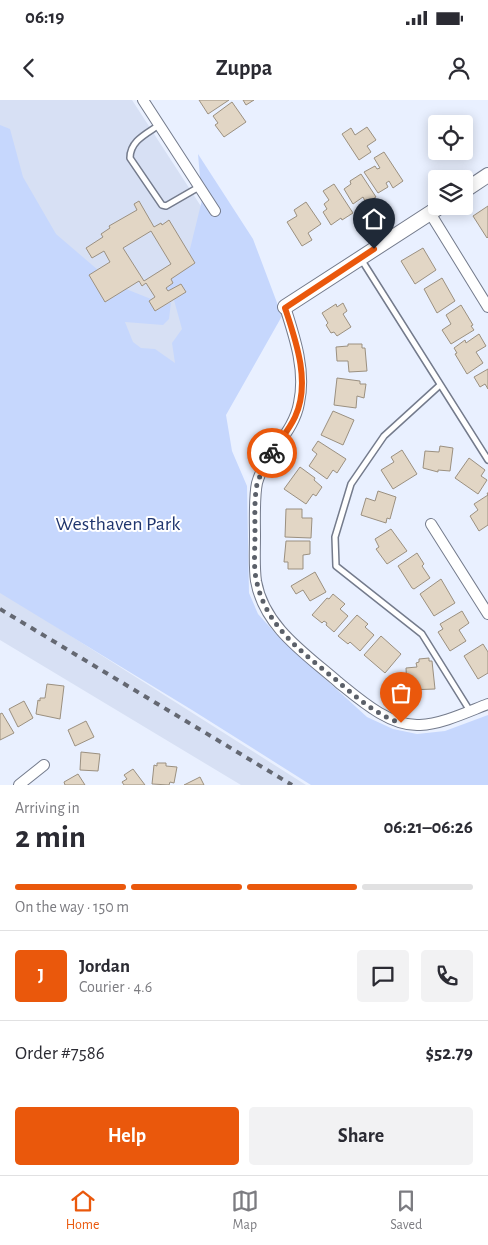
<!DOCTYPE html>
<meta charset="utf-8">
<style>
:root{--surface:#fff;--page:#f2f2f3;--text:#2b2b33;--muted:#7c7c81;--line:#e1e1e2;--accent:#ea580c}
body{margin:0;font-family:"Alegreya Sans",sans-serif;background:var(--page);color:var(--text);height:100vh;display:flex;flex-direction:column;font-size:19px;white-space:nowrap}
*{box-sizing:border-box;margin:0}
p{font-size:16px;color:var(--muted)}
.icon{flex:none;width:28px;height:28px;fill:none;stroke:currentColor;stroke-width:2;stroke-linecap:round;stroke-linejoin:round}
.map{position:relative;height:685px;overflow:hidden}
.side{display:flex;flex-direction:column;background:var(--surface);flex:1}
.side>*{flex:none}
.fabs{position:absolute;left:428px;top:15px;display:grid;gap:10px}
.fabs a{display:grid;place-items:center;width:45px;height:45px;border-radius:5px;background:var(--surface);box-shadow:0 2px 12px #0003;font-size:25px}
.pin{position:absolute;display:grid;place-items:center;width:42px;height:42px;color:#fff;margin:-51px -21px;border-radius:50% 50% 50% 0;rotate:-45deg;box-shadow:0 0 5px #0007}
.pin .icon{rotate:45deg}
.courier{position:absolute;display:grid;place-items:center;width:50px;height:50px;margin:-25px;border:4px solid #ea580c;border-radius:50%;background:#fff;color:#222;box-shadow:0 1px 6px #0007}
.headline em{font-style:normal;font-weight:600}
.headline div{display:flex;flex-direction:column-reverse}
.headline{display:flex;align-items:center;justify-content:space-between;height:85px;padding:0 15px}
h1{font-size:32px;font-weight:600;line-height:38px}
.bar{display:grid;grid-template-columns:repeat(4,1fr);gap:8px 5px;align-content:center;height:60px;padding:0 15px}
.bar i{height:6px;border-radius:4px;background:var(--line)}
.bar .on{background:var(--accent)}
.bar p{grid-column:span 4}
.line{display:flex;align-items:center;gap:12px;padding:0 15px;border-top:1px solid var(--line)}
.line div{flex:1}
.round{display:grid;place-items:center;flex:none;width:52px;height:52px;border-radius:5px;background:var(--page)}
.primary-button{display:flex;gap:10px;margin-top:auto;padding:10px 15px}
.primary-button a{flex:1;height:58px;border-radius:5px;background:var(--accent);color:#fff;font-size:20px;font-weight:600;line-height:58px;text-align:center}
.primary-button a+a{background:var(--page);color:var(--text)}
.status{display:flex;justify-content:space-between;align-items:center;height:35px;padding:0 25px;background:var(--surface);direction:ltr}
.status svg{height:14px;fill:currentColor}
header{display:flex;justify-content:space-between;align-items:center;height:65px;padding:0 15px;background:var(--surface);font-size:22px;font-weight:600}
.tabs{display:flex;justify-content:space-around;align-items:center;height:70px;border-top:1px solid var(--line);background:var(--surface);font-size:14px;color:var(--muted)}
.tabs a{display:grid;justify-items:center;gap:2px}
.tabs .on{color:var(--accent)}
.map>svg:first-child{display:block}
</style>
<div class="status"><b>06:19</b><svg viewBox="0 0 49 12"><path d="M0 12V9h3v3zM5 12V6h3v6zM10 12V3h3v9zM15 12V0h3v12zM26 1h20v11H26zM47 4h2v5h-2z"/></svg></div>
<header><svg class="icon" aria-label="back" viewBox="0 0 24 24"><path d="M15 5l-7 7 7 7"/></svg>Zuppa<svg class="icon" aria-label="person" viewBox="0 0 24 24"><circle cx="12" cy="8" r="4"/><path d="M4 21q1-7 8-7t8 7"/></svg></header>
<div class="map">
<svg width="488" height="685" viewBox="0 0 488 685">
<rect width="100%" height="100%" fill="#e9f0ff"/>
<path fill="#d7e0f4" d="M0 0H132L265 205 130 293 0 182Z
M0 491 306 685H241L0 540Z"/>
<path fill="#c6d7fd" d="M0 25 10 29 23 77 56 134 98 170 89 175 105 201 126 189 151 199 149 201 155 211 171 202 169 219 163 225 125 222 133 242 141 248 155 249 175 263 172 243 182 229 174 200 186 192 181 184 168 191 166 188 173 183 171 179 189 153 202 100 198 54 253 139 282 216 226 315 232 351 247 386 249 493 258 514 278 536 367 617 393 629 417 634 445 631 488 615V685H311L192 610 0 493Z"/>
<path fill="#e2d6c5" stroke="#9b9080" fill-rule="evenodd" d="M199 0H229L208 14Z
M243 0H254L246 5Z
M232 2 246 22 224 37 215 25 218 23 213 16Z
M367 27 376 40 367 46 371 52 359 60 342 34 351 28 355 35Z
M384 52 403 81 393 88 389 81 386 83 388 87 378 93 364 72 375 66 377 69 380 68 374 58Z
M361 74 376 97 366 103 363 97 353 104 344 89 351 84 350 81Z
M334 84 353 113 342 120 341 118 331 125 323 112 327 109 324 104 329 100 323 91Z
M139 101 154 127 161 123 162 125 169 120 195 163 171 179 173 183 166 188 168 191 181 184 186 192 155 211 149 201 155 197 146 183 142 186 139 181 105 202 89 175 110 162 104 151 92 158 86 148 103 137 101 134 110 128 109 126 137 110 134 104ZM151 131 171 164 144 181 123 148Z
M306 102 321 124 308 133 312 140 302 146 287 122 297 116 294 110Z
M488 106V137L487 138 473 116Z
M423 148 436 170 415 184 401 161Z
M442 178 455 201 437 213 424 189Z
M343 203 347 211 343 214 351 227 337 236 334 232 331 233 326 225 328 223 322 213 336 204 337 207Z
M461 205 473 225 471 226 474 230 451 244 442 230 451 224 446 215Z
M479 234 486 246 476 252 483 263 467 274 455 254 457 253 454 248 465 240 466 243Z
M348 244H362V248H365L367 271 349 272 348 261H337L336 247 348 246Z
M488 269V289L485 284 480 287 474 277Z
M337 278 360 281V284H366L364 298 357 296 356 308 334 305Z
M333 311 354 320 343 345 321 335Z
M318 341 346 359 337 373 333 370 327 379 309 366 317 354 312 350Z
M440 346 453 348 450 371 438 370V372L423 368 425 351 439 352Z
M402 350 417 374 393 389 381 370 394 362 391 357Z
M469 358 485 370 481 376 487 380 478 394 455 378Z
M300 367 315 378 314 380 322 387 316 396 313 394 306 404 284 389Z
M378 391 396 397 390 419 387 418 386 423 361 415 366 398 375 401Z
M487 393H488V425L479 431 470 416 478 410 474 404 488 395Z
M286 409H302V418H312L311 438 285 437Z
M391 429 407 451 387 464 376 449 379 447 375 439Z
M286 441H310V454L303 455V469H288V462H284Z
M417 453 424 464 422 466 430 478 414 489 412 488 398 466Z
M315 472 326 492 310 501 303 490 296 494 291 486Z
M441 479 455 503 434 516 420 494Z
M333 494 345 504 340 509 348 516 334 532 326 525 327 523 324 521 322 523 312 515 327 498 329 499Z
M462 511 469 523 459 530 466 541 450 551 438 532 443 529 440 524Z
M357 515 368 524 365 527 374 535 360 551 350 542 348 544 338 536Z
M381 536 401 554 385 573 364 555Z
M483 544 488 552V573L478 579 464 556Z
M429 558V561H432L435 589 407 590 406 568 417 567 416 563 419 562V559Z
M47 584 64 586 60 619 36 614 38 600 40 601V598H45Z
M24 601 33 618 18 627 9 609Z
M2 613 14 633 0 640V614Z
M86 621 94 637 75 646 68 630Z
M81 652 100 654 98 671 80 670Z
M157 663H166V666L177 667 174 683 170 682 169 685 152 684 154 665 157 666Z
M133 669 145 685H124L122 682 127 679 124 675Z
M78 674 85 685H65L64 682Z
M200 677 204 685H184Z"/>
<g fill="none" stroke-linecap="round" stroke-linejoin="round">
<g stroke="#747b8c" stroke-width="8">
<path id="lane" d="M159 25C146 34 130 41 130 58L162 105 166 106 199 87
M361 159 488 360
M440 285 384 336 351 384 335 437 336 466 422 534 470 611"/>
</g>
<g stroke="#747b8c" stroke-width="12">
<path id="street" d="M143 0 215 111
M430 113 488 207
M285 207C295 238 306 271 299 303 294 333 265 354 257 383 254 397 255 422 255 436 255 451 254 467 256 481 264 527 306 554 338 582 359 599 390 627 420 625 442 624 467 612 488 604
M431 424 488 514
M19 685 44 665"/>
</g>
<g stroke="#747b8c" stroke-width="16">
<path id="secondary" d="M464 91 488 75
M285 207 441 106"/>
</g>
<use href="#lane" stroke="#fff" stroke-width="5"/>
<use href="#street" stroke="#fff" stroke-width="10"/>
<use href="#secondary" stroke="#fff" stroke-width="14"/>
<path stroke="#646872" stroke-width="4" stroke-dasharray="6 6" stroke-linecap="butt" d="M0 509 292 685"/>
</g>
<g fill="none" stroke-linecap="round" stroke-linejoin="round">
<path stroke="#5b6069" stroke-width="5" stroke-dasharray="0 9" d="M272 353C267 363 260 374 257 384 254 400 255 418 255 434 255 450 253 468 257 483 267 527 302 552 335 579 355 596 376 615 401 623"/>
<path stroke="#ea580c" stroke-width="6" d="M272 353C279 341 289 330 295 317 311 283 296 241 285 208L374 149"/>
</g>
<g text-anchor="middle" stroke-width="4" stroke-linejoin="round" paint-order="stroke">
<g font-size="20" fill="#20366e" stroke="#fff">
<text x="118" y="430">Westhaven Park</text>
</g>
</g>
</svg>
<div class="fabs">
<a><svg class="icon" aria-label="locate" viewBox="0 0 24 24"><circle cx="12" cy="12" r="6"/><path d="M12 2v4M12 18v4M2 12h4M18 12h4"/></svg></a>
<a><svg class="icon" aria-label="layers" viewBox="0 0 24 24"><path d="M12 4l9 5-9 5-9-5zM3 14l9 5 9-5"/></svg></a>
</div>
<div class="pin" style="left:401px;top:623px;background:#ea580c"><svg class="icon" aria-label="bag" viewBox="0 0 24 24"><path d="M5 8h14l-1 12H6zM9 8a3 3 0 0 1 6 0"/></svg></div>
<div class="pin" style="left:374px;top:149px;background:#1f2937"><svg class="icon" aria-label="home" viewBox="0 0 24 24"><path d="M3 11l9-7 9 7M6 9v11h12V9"/></svg></div>
<div class="courier" style="left:272px;top:353px"><svg class="icon" aria-label="bike" viewBox="0 0 24 24"><circle cx="6" cy="16" r="4"/><circle cx="18" cy="16" r="4"/><path d="M6 16l4-8h5l3 8M10 8l3 8H6M13 5h3"/></svg></div>
</div>
<section class="side">
<div class="headline"><div><h1>2 min</h1><p>Arriving in</p></div><em>06:21–06:26</em></div>
<div class="bar"><i class="on"></i><i class="on"></i><i class="on"></i><i></i><p>On the way · 150 m</p></div>
<div class="line" style="height:90px"><b class="round" style="background:var(--accent);color:#fff">J</b><div><b>Jordan</b><p>Courier · 4.6</p></div><a class="round"><svg class="icon" aria-label="chat" viewBox="0 0 24 24"><path d="M4 5h16v11H9l-5 4z"/></svg></a><a class="round"><svg class="icon" aria-label="phone" viewBox="0 0 24 24"><path d="M5 4h4l2 5-3 2q2 4 5 5l2-3 5 2v4C11 20 4 13 5 4z"/></svg></a></div>
<div class="line" style="height:65px"><div>Order #7586</div><b>$52.79</b></div>
<div class="primary-button"><a>Help</a><a>Share</a></div>
</section>
<nav class="tabs">
<a class="on"><svg class="icon" aria-label="home" viewBox="0 0 24 24"><path d="M3 11l9-7 9 7M6 9v11h12V9"/></svg>Home</a>
<a><svg class="icon" aria-label="map" viewBox="0 0 24 24"><path d="M3 6l6-2 6 2 6-2v14l-6 2-6-2-6 2zM9 4v14M15 6v14"/></svg>Map</a>
<a><svg class="icon" aria-label="saved" viewBox="0 0 24 24"><path d="M7 4h10v16l-5-4-5 4z"/></svg>Saved</a>
</nav>
